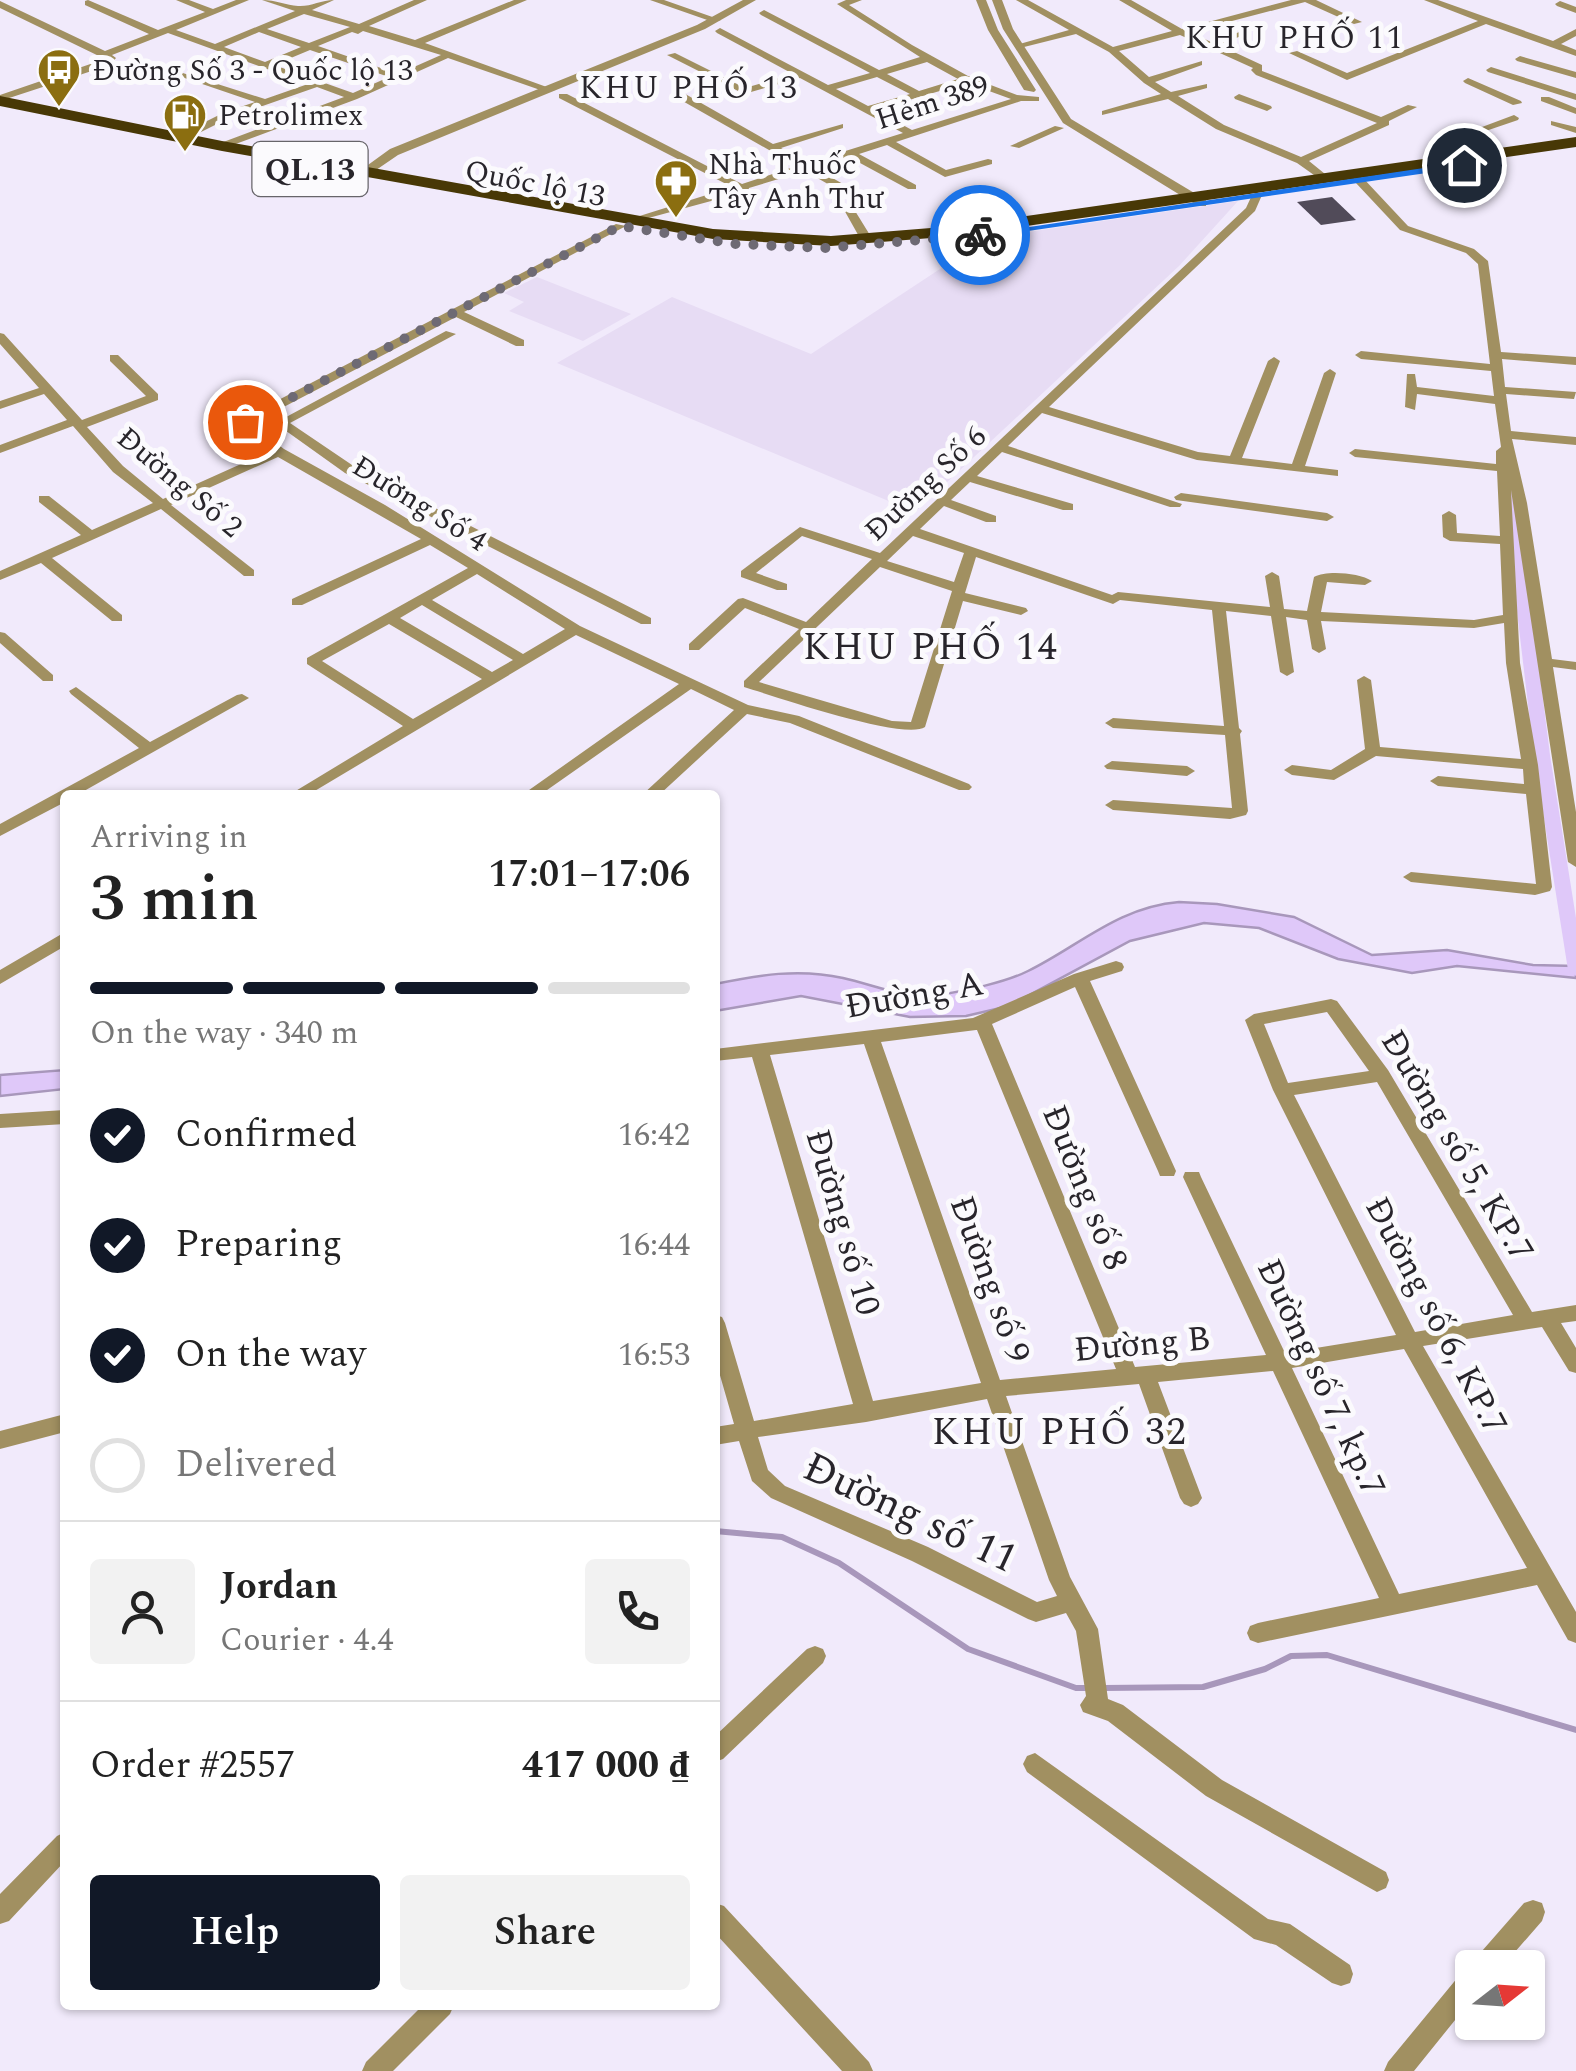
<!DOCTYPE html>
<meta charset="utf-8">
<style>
:root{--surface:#fff;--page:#f2f2f2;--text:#222;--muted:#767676;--line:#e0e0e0;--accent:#111827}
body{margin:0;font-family:Spectral,serif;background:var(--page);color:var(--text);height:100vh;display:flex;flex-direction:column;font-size:38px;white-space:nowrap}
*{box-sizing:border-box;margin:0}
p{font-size:32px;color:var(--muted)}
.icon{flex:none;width:55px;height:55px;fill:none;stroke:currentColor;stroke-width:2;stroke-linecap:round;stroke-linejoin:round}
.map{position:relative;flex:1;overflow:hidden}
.details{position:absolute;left:60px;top:790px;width:660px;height:1220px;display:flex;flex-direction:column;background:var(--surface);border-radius:10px;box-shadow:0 2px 8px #0004}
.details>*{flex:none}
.needle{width:65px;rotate:73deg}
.fabs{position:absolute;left:1455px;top:1950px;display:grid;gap:20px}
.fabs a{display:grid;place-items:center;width:90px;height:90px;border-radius:10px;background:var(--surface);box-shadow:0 2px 8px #0004;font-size:50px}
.pin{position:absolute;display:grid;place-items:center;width:85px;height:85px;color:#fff;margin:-42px;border:5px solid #fff;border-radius:50%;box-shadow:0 2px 10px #0007}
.courier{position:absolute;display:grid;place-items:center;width:100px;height:100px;margin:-50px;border:8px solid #1a73e8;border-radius:50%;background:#fff;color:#222;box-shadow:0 2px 12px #0007}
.summary em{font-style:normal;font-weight:600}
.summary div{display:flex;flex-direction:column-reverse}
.summary{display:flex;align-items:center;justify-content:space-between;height:170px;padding:0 30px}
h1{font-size:65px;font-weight:600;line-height:75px}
.bar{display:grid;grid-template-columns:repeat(4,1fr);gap:15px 10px;align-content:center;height:120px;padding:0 30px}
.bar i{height:12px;border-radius:8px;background:var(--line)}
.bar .selected{background:var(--accent)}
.bar p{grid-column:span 4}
.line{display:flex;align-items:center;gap:25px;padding:0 30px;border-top:2px solid var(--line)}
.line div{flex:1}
.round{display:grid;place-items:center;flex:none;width:105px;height:105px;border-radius:10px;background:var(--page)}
ol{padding:0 30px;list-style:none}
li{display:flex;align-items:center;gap:30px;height:110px}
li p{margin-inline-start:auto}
li .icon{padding:10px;border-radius:50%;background:var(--accent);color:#fff;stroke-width:4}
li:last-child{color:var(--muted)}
li i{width:55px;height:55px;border:5px solid var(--line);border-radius:50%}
.primary-button{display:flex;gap:20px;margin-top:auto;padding:20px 30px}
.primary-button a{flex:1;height:115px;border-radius:10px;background:var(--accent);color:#fff;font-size:40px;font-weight:600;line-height:115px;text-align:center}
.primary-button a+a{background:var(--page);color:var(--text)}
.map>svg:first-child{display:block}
</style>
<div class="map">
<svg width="1576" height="2071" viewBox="0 0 1576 2071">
<rect width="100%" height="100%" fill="#f1eafb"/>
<path fill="#e7dcf4" d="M1238 201 1179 266 915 512 557 363 672 297 811 354 987 238Z
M537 277 631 314 583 341 509 311 524 302 504 293Z"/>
<path fill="#dfc8f9" stroke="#a897bb" stroke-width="2.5" d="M1179 902 1217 904 1294 917 1372 955 1447 950 1533 965 1576 966V978L1457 966 1412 973 1338 959 1259 928 1204 923 1130 941 1009 1006 966 1016 910 1017 801 996 715 1011V984C758 975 799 968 843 978 875 985 906 1000 940 995 967 990 1004 983 1028 971 1079 946 1118 907 1179 902Z
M65 1070V1089L0 1096V1075Z"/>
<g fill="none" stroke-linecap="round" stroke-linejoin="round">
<path stroke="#a897bb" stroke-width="6" d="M715 1531 782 1537 839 1563 968 1649 1076 1688H1088
M1104 1688 1203 1687 1265 1669 1291 1656 1327 1655 1576 1730"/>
<path fill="#dfc8f9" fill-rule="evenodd" d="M1509 481 1516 485 1550 755 1576 918V976L1568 970 1534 755 1502 485Z"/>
</g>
<path fill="#514b59" d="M1332 197 1356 220 1321 225 1297 202Z"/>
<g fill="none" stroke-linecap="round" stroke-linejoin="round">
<path fill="#a19061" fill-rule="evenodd" d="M88 0 158 30 205 12 176 0H189L213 9 236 0H249L176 30 215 44 295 11 262 0C276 0 286 5 298 6 310 7 321 0 334 0L312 10 359 24 414 0H427L369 26 415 40 514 0H527L425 43 555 90 546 92 448 58 357 99 222 149 217 146 218 144 344 97 317 87 231 117 185 140H177V136L223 113 255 102 167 72V68L265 99 308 84 168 33 112 55 116 58 110 65 0 101V95L105 59 0 8V1L105 51 149 34 85 5V1ZM304 14 350 27 309 43 267 29ZM363 31 441 55 398 74 318 46 352 32 358 34ZM259 32 301 47 265 62 224 47ZM310 50 389 77 353 93 274 65Z
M650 0H664L721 20 713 22Z
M846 0H862L849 5 912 45 968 76H974L975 79 1017 95 1039 97V101H1021L896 142 946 170 988 159 992 160V164L945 177 887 145 859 154 916 185V189H908L849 157 815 168 857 192V196H849L805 171 749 188 748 191 630 223V219L732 187 559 98V94H567L742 184 797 166 672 95V91H680L773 144 843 124V128L781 148 807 163 903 133 800 78 744 94 667 55 675 53 745 88 793 74 717 33 715 31 720 28 828 85 870 73 761 15 759 13 764 10 879 70 920 57 837 4ZM927 62 958 79 919 91 887 74ZM877 77 910 94 868 106 836 89ZM967 83 1011 99 912 130 875 110Z
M1016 0H1028L1113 47 1172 31 1119 0H1131L1182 29 1291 0H1316L1362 22 1354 24 1305 2 1190 32 1211 42 1251 28V32L1219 45 1262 65V71L1381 117 1408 105 1417 107 1389 121V125L1309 161 1330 178 1321 180 1297 163 1216 129 1168 99 1102 115V111L1161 94 1144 83 1109 52 1076 34 1016 49V45L1069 30ZM1180 35 1253 68 1251 70 1256 75 1377 123 1301 157 1224 125 1178 96 1207 88V84L1171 92 1155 82 1202 65V61L1149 77 1119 51Z
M1424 0H1438L1553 41 1576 29V36L1561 44 1576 50V56L1486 24 1347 80 1289 53 1297 51 1347 73 1478 21Z
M1560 1 1576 7V13L1557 6 1555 4Z
M1520 56 1576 72V78L1517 61 1515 59Z
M1491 67 1576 94V100L1488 72 1486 70Z
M1468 78 1521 101 1522 103 1513 105 1465 83 1463 81Z
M1239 94 1271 106 1272 108 1267 111 1235 99 1234 97Z
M1541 97H1549L1576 108V114L1541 101Z
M1514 115 1519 118 1518 120 1471 136 1466 133Z
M1551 121 1576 127V133L1551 125Z
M1055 126 1064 128 1019 148 1010 146Z
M1355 178H1363L1408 226 1474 249 1488 261 1501 352 1576 357V365L1502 359 1505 387 1576 392 1574 399 1506 394 1511 431 1576 437V445L1512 439 1527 503 1552 659 1576 662V670L1553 667 1576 812V867L1568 862 1511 490 1520 663 1538 765 1552 887 1550 891 1535 895 1411 882 1403 877 1411 872 1536 884 1526 794 1438 786 1430 781 1438 776 1524 784 1523 769 1376 756 1334 780 1292 775 1284 770 1292 765 1331 770 1365 749 1357 680 1364 676 1371 680 1380 747 1521 759 1506 663 1504 623 1474 628 1321 621 1326 649 1319 653 1312 649 1307 620 1286 617 1294 672 1287 676 1280 672 1271 616 1226 611 1239 728 1242 731 1240 734 1248 811 1246 815 1230 819 1113 810 1105 805 1113 800 1232 808 1225 735 1113 728 1105 723 1113 718 1224 726 1212 610 1120 600 1113 604 976 557 965 593 1026 608 1028 611 1021 615 963 601 925 727C904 741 774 696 744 687V681L799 629 745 608 699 650H689V644L738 599 743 598 806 622 872 559 802 536 756 573 787 584V590H777L741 577V571L800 527 880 553 1246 208 1252 195 1257 192 1262 195 1255 211 1049 407 1198 452 1230 456 1268 361 1274 357 1280 361 1242 458 1292 464 1324 373 1330 369 1336 373 1305 466 1338 470V476L1197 460 1042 413 1008 446 1182 504 1180 507H1170L1002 452 977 476 1073 504V510H1063L970 482 951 500 996 516V522H986L944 506 920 529 1112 595 1118 592 1270 607 1265 576 1272 572 1279 576 1284 609 1307 611 1314 577C1327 570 1359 573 1372 581L1365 585 1327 582 1321 612 1474 620 1503 615 1500 544 1450 541 1443 537 1442 515 1449 511 1456 515 1457 533 1500 536 1497 471 1355 457 1349 453 1355 449 1496 464V451L1501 447 1495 404 1417 394 1415 410 1405 407 1407 374H1415L1417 387 1494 396 1491 371 1361 359 1355 355 1361 351 1490 364 1478 264 1466 253 1400 230 1355 182ZM913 536 964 553 954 582 887 561ZM880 567 952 591 911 722 892 721 759 682Z
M848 205 852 206 873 240 871 242 861 240 843 208Z
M616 224 626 226 464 312 524 340V346H516L456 317 251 424 284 449 385 505 580 626 748 705 799 716 969 784 972 787 969 790H959L790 723 747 714 659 795H642L734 710 691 689 540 795H522L679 684 576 635 308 795H289L403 726 307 664V658L468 568 430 545 302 605H292V599L421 539 278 457 171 505 254 570V576H244L161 509 52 558 122 615V621H112L41 563 0 580V571L81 535 39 502V496H49L92 530 153 503 113 472 73 426 0 453V445L67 420 44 394 0 409V401L39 388 0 344V333L4 334 82 420 146 396 110 361V355H118L158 394V400L87 427 123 466 163 499 270 451 238 427V421ZM477 574 565 629 523 654 432 600ZM422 605 513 660 492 672 400 618ZM389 624 482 679 413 719 322 661Z
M446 331 456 334 290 423 355 467 651 618V624H641L345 473 275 423Z
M1181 493 1327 513 1334 517 1327 521 1176 500 1174 497Z
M0 632 5 633 53 675V681H43L0 643Z
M76 687 150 742 237 695 242 694 249 698 77 795H65V802L0 836V824L139 748 71 694 69 691Z
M1112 761 1187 766 1195 771 1187 776 1107 769 1104 766Z
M65 932V946L0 984V970Z
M1116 961 1122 963 1124 967 1122 971 1090 981 1176 1171 1174 1176H1160L1158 1171 1075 987 992 1024 1135 1367 1266 1355 1183 1177 1185 1172H1199L1201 1177 1285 1353 1396 1335 1273 1090 1245 1020 1254 1014 1331 999 1337 1001 1388 1070 1532 1312 1576 1305V1321L1561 1323 1576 1348V1373L1569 1371 1542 1327 1423 1346 1576 1612V1643L1568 1640 1537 1585 1258 1643 1250 1640 1247 1633 1250 1626 1258 1623 1379 1598 1273 1371 1158 1382 1202 1498 1198 1504 1191 1507 1184 1504 1180 1498 1139 1384 1006 1396 1070 1577 1098 1629 1108 1699 1123 1705 1222 1780 1386 1872 1389 1880 1386 1888 1377 1892 1206 1796 1108 1721 1083 1712 1080 1705 1086 1696 1076 1631 1066 1613 1036 1622 1028 1619 912 1561 771 1498 752 1481 739 1441 715 1445V1427L734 1424 715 1358V1315L722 1317 725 1323 754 1421 853 1404 752 1057 715 1061V1049L973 1018 1074 974ZM1327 1012 1369 1071 1288 1083 1264 1024ZM976 1030H977L1116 1369 1000 1380 881 1042ZM864 1044 981 1383 873 1401 770 1055ZM1377 1082 1513 1315 1415 1332 1294 1095ZM1404 1349 1527 1568 1399 1594 1292 1368ZM987 1399 1049 1580 1057 1596 1037 1602 928 1547 785 1486 768 1470 758 1437 866 1422Z
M65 1110V1124L0 1128V1114Z
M65 1414V1432L0 1449V1431Z
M815 1646 823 1649 826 1656 823 1663 723 1759 715 1762V1736L807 1649Z
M1035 1753 1268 1919 1290 1924 1350 1965 1353 1974 1350 1983 1341 1986 1332 1983 1276 1945 1254 1939 1027 1772 1023 1764 1027 1756Z
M65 1832V1861L9 1921 0 1924V1894L57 1836Z
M1533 1900 1542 1903 1545 1912 1542 1921 1501 1968H1472V1999L1414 2071H1384L1388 2062 1463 1971 1472 1968 1475 1959 1524 1903Z
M715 1903 724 1906 869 2062 873 2071H842L715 1933Z
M423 2005H454L450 2014 393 2071H362L366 2062Z"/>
<path fill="#a19061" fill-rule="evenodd" d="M743 0H756L705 29 398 155 360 181 350 178 390 149 697 25Z
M976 0H986L998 30 1036 90 1034 92 1024 90 988 30Z
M992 0H1002L1013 29 1071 119 1206 200V206H1198L1063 123 1003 29Z"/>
<path fill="#483806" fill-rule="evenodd" d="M0 96 222 141 713 229 831 236 956 226 1576 137V147L956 236 831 246 713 239 222 151 0 106Z"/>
</g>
<path fill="#1a73e8" d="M1464 162 1468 167 980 238 975 235Z"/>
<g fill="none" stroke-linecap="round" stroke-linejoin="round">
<path stroke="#6e6a74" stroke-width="10" stroke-dasharray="0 18" d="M245 422 620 226 735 244 824 248 980 235"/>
</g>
<defs>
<g id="bus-pin" transform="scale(2.25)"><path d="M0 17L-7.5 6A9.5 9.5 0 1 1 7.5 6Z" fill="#8b6e10" stroke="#fbfafd"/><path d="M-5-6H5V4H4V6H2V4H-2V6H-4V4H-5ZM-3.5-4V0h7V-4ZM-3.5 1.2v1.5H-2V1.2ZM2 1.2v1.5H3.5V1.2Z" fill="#fff"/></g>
<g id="fuel-pin" transform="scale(2.25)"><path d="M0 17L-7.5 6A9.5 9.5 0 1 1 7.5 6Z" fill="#8b6e10" stroke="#fbfafd"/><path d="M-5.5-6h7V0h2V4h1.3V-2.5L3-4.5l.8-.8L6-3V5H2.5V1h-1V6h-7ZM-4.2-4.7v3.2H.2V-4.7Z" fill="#fff"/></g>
<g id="pharmacy-pin" transform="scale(2.25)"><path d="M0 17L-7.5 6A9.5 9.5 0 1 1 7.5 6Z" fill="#8b6e10" stroke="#fbfafd"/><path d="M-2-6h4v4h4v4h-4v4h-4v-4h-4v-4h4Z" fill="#fff"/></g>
</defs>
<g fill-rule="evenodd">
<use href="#bus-pin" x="59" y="70"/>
<use href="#fuel-pin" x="185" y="115"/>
<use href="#pharmacy-pin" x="676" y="181"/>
</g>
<g text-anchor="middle" stroke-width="10" stroke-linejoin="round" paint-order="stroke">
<g font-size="30" fill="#28252b" stroke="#fbfafd" text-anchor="start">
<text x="92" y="80">Đường Số 3 - Quốc lộ 13</text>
<text x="218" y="125">Petrolimex</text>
<text x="708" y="174">Nhà Thuốc<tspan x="708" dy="34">Tây Anh Thư</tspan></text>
</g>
<g font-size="30" fill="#28252b" stroke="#fbfafd">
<text transform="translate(932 102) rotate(-18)" y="10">Hẻm 389</text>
<text transform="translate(535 183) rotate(11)" y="10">Quốc lộ 13</text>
<text transform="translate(180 482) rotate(40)" y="10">Đường Số 2</text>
<text transform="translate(925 483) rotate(-43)" y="10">Đường Số 6</text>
<text transform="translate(420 503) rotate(32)" y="10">Đường Số 4</text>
</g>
<g font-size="32" letter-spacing="2.5" fill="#28252b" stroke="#fbfafd">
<text x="1295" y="48">KHU PHỐ 11</text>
<text x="689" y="98">KHU PHỐ 13</text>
</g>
<rect fill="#fbfafd" stroke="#67656a" stroke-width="2.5" x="252.5" y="142" width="115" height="54" rx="8"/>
<g font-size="32" font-weight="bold" fill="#28252b">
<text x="310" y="180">QL.13</text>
</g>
<g font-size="35" fill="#28252b" stroke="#fbfafd">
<text transform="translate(914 994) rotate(-10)" y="12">Đường A</text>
<text transform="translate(1458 1145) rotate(59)" y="12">Đường số 5, KP.7</text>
<text transform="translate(1086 1187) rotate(68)" y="12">Đường số 8</text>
<text transform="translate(844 1222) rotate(74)" y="12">Đường số 10</text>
<text transform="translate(991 1279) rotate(70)" y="12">Đường số 9</text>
<text transform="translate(1437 1315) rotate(62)" y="12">Đường số 6, KP.7</text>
<text transform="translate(1142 1343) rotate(-5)" y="12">Đường B</text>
<text transform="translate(1322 1377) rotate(65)" y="12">Đường số 7, kp.7</text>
</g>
<g font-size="38" letter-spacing="2.5" fill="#28252b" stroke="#fbfafd">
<text x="931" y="659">KHU PHỐ 14</text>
<text x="1060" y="1444">KHU PHỐ 32</text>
</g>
<g font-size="42" fill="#28252b" stroke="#fbfafd">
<text transform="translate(911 1511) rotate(25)" y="15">Đường số 11</text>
</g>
</g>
</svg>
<div class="fabs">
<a><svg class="needle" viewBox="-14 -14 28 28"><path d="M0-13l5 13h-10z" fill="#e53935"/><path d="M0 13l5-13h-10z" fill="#767676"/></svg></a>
</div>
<div class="pin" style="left:245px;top:422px;background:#ea580c"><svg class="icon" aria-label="bag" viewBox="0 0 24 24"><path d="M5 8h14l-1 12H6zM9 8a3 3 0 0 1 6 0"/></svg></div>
<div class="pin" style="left:1464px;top:165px;background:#1f2937"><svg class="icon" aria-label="home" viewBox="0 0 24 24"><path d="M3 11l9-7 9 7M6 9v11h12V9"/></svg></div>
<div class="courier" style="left:980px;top:235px"><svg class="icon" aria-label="bike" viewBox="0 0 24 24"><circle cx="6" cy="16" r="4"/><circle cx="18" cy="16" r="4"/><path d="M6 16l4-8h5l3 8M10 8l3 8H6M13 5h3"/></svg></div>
<section class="details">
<div class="summary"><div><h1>3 min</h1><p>Arriving in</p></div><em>17:01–17:06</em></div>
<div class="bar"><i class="selected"></i><i class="selected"></i><i class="selected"></i><i></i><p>On the way · 340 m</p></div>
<ol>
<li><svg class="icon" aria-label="check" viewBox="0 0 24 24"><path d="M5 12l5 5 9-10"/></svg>Confirmed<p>16:42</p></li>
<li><svg class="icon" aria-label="check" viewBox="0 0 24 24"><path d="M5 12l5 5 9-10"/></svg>Preparing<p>16:44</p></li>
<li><svg class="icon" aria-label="check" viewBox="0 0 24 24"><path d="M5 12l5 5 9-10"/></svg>On the way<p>16:53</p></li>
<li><i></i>Delivered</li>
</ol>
<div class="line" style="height:180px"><a class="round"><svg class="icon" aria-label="person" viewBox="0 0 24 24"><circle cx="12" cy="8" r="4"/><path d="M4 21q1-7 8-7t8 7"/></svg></a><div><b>Jordan</b><p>Courier · 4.4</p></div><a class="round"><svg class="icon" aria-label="phone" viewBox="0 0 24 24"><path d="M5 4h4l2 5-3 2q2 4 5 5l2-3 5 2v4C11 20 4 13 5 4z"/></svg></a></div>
<div class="line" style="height:130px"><div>Order #2557</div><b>417 000 ₫</b></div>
<div class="primary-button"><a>Help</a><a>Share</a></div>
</section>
</div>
